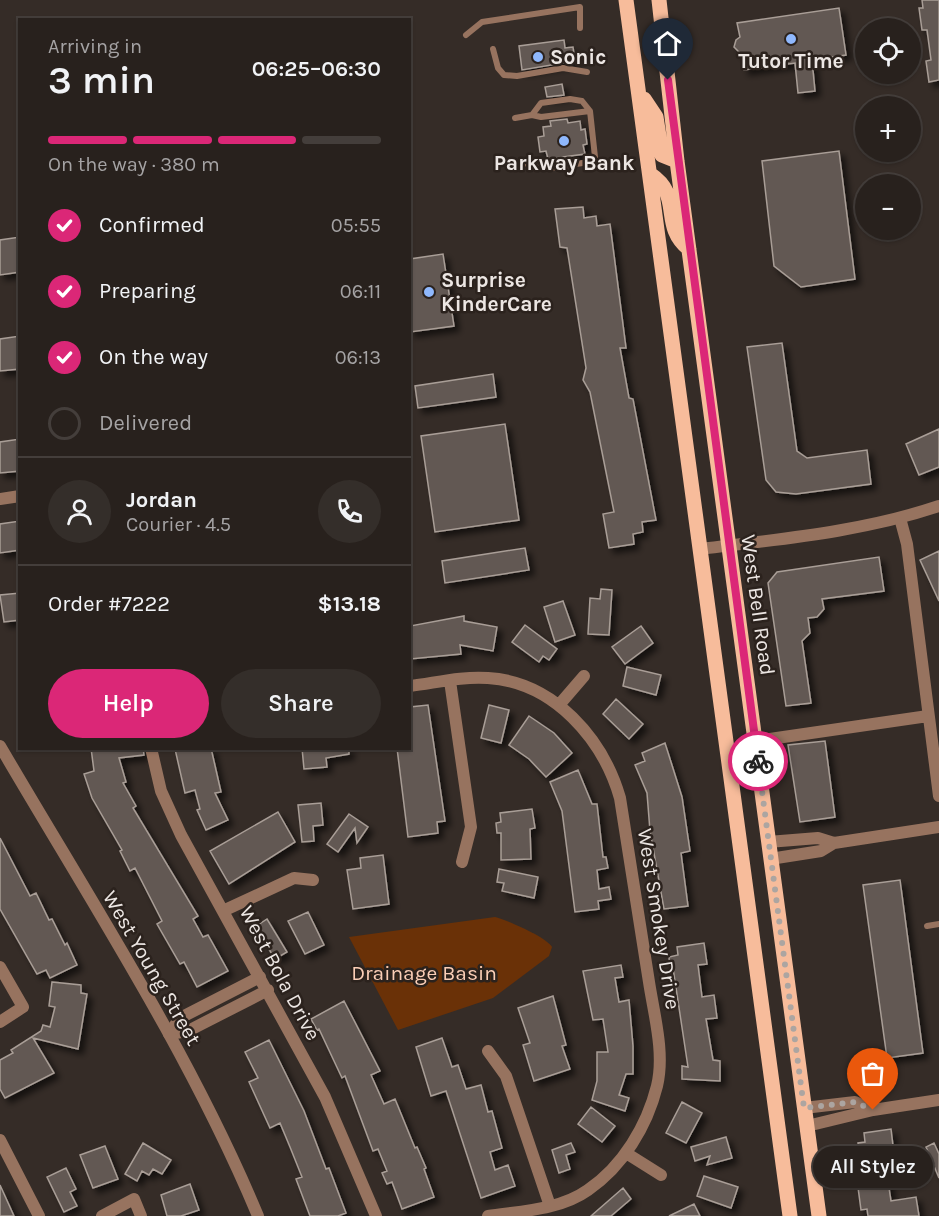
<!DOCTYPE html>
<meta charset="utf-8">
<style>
:root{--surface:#28211d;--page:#342e2a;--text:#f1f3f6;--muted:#a5a3a4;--line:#443e3b;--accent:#db2777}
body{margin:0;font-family:Karla,sans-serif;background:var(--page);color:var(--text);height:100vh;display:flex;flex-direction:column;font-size:22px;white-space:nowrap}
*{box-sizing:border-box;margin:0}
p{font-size:20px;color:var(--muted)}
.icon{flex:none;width:33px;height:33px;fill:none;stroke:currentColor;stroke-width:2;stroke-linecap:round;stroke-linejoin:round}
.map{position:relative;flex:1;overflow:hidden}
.side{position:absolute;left:18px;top:18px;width:393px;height:732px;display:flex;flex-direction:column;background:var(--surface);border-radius:0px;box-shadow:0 2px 4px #0004,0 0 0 2px var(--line)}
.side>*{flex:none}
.tools{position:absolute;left:855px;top:18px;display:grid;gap:12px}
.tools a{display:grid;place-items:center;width:66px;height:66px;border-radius:50%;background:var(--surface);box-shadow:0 2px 4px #0004,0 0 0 2px var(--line);font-size:30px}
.pin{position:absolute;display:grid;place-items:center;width:51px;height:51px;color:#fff;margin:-62px -26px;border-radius:50% 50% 50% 0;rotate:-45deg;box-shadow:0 0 6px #0007}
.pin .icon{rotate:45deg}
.courier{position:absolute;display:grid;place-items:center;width:60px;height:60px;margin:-30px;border:4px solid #db2777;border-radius:50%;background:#fff;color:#222;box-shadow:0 2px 8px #0007}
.bubble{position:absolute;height:42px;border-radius:21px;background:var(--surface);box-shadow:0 2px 4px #0004,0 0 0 2px var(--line);font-size:20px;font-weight:600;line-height:42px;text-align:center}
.overview em{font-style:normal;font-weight:600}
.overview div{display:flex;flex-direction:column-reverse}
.overview{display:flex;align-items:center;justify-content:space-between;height:102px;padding:0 30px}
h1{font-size:39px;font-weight:600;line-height:45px}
.bar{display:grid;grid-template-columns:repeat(4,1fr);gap:9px 6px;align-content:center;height:72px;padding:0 30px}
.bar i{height:8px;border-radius:4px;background:var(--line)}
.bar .active{background:var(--accent)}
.bar p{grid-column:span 4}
.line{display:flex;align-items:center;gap:15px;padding:0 30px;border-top:2px solid var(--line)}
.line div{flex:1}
.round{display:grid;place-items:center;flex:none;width:63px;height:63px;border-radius:32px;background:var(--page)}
ol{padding:0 30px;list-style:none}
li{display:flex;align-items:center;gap:18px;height:66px}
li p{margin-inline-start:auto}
li .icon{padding:6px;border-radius:50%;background:var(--accent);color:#fff;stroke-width:4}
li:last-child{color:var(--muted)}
li i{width:33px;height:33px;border:3px solid var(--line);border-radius:50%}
.button{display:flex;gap:12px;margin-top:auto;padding:12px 30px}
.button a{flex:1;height:69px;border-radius:36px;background:var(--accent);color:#fff;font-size:24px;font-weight:600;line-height:69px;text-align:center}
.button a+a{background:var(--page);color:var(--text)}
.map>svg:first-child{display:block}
</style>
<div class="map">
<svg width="939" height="1216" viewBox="0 0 939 1216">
<defs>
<filter id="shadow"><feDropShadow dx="5" dy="5" stdDeviation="3" flood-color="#0009"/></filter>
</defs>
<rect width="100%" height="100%" fill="#352c27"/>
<path fill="#6a3107" d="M495 917C507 920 546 937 552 947L549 956 493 998 398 1030 349 937Z"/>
<path fill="#625852" stroke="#a99e97" stroke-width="1.5" filter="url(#shadow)" d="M922 0H939V80L929 82 926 61 931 60 927 30H922L919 8H923Z
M839 8 846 55 812 60 815 91 798 93 795 63 744 70 742 55 734 47 736 40 740 37 737 23Z
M564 40 565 48 573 47 575 61 522 70 519 46Z
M562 84 564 95 547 97 545 87Z
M567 119 568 123 580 121 581 130 585 129 587 144 583 145 585 154 548 159 546 151 540 152 538 137 544 136 543 127 551 126 550 121Z
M839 151 855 279 801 287 774 266 762 161Z
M583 207 584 218 596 216 597 226 610 224 626 348H620L629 398 633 399 656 520 642 522 643 532 633 534 634 544 609 548 603 514 614 512 590 392 583 380 586 368 567 248 560 247 555 209Z
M20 237V272L0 275V240Z
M443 254 454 326 410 332V259Z
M20 336V369L0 371V339Z
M782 343 797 451 807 458 867 450 871 484 796 494 776 492 766 480 747 347Z
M493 374 496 397 418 408 415 386Z
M505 424 519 520 435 532 421 436Z
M939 429V467L919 475 906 444Z
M20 439V471L0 473V442Z
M20 521V550L0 553V524Z
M525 548 529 570 445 583 442 561Z
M939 551V601L920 560Z
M879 557 884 591 822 599 824 609 817 617 808 618 810 633 802 641 811 703 786 706 768 583 777 572Z
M601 589 612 590 609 635 588 634 590 598 600 599Z
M20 593V620L4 622 0 595Z
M563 601 575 635 555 642 544 607Z
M464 616V621L497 627 493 651 460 645 461 654 410 659V626Z
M525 625 557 649 549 660 543 656 539 662 512 642Z
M641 626 653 643 625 664 612 647Z
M627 667 661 675 656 695 623 686Z
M616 699 643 724 629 739 603 714Z
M428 705 445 821 437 822 438 833 408 837 397 748H410V707Z
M489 705 509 710 501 743 481 738Z
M529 716 554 733 572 753 546 777 529 759 509 745Z
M825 741 835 817 800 822 788 745Z
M665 743 682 797 690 851 681 853 688 906 664 909 650 831 647 793 635 765 645 761 642 753Z
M91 748H143L144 755 119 758 126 782 123 783 136 806 133 808 198 916 193 919 203 937 208 935 228 971 197 987 184 962 180 964 157 924 162 921 135 868 130 871 120 851 122 850 92 798 84 774 94 771Z
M211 748 221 792 215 793 228 820 206 830 197 810 200 809 195 790 185 793 175 749Z
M302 748H349V754L326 758 327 767 304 769Z
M578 770 592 804H597L603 857H606L608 868 597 870 599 889 609 887 611 899 598 901 599 909 575 912 562 811 550 782Z
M321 803 323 825 313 826 314 841 302 842 298 805Z
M532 809 535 828 530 829 531 859 501 860V833H497L496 823 501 822 500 813Z
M278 812 295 842 229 884 210 851Z
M349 814 368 827 357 843 355 828 338 852 327 844Z
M0 838 30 896 36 893 49 920 52 919 65 945 67 943 77 965 50 978 46 970 37 974 0 909Z
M383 855 389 904 353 909 347 870 361 868 360 858Z
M499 869 538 877 534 898 502 891 504 883 497 882Z
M900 880 923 1053 887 1058 863 885Z
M308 912 324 945 305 954 288 921Z
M267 919 287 952 275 959 255 927Z
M704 943 707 964 698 965 702 997 714 995 717 1018 706 1019 713 1060 720 1061V1081L682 1079V1066L688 1067 673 968 670 969 669 957 678 955 677 947Z
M621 965 623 977 615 978 619 1002 629 1000 633 1046V1074H626L619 1095 629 1098 625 1111 592 1100 597 1081V1052H608L603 1019 593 1020 583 971Z
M52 982 81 985V993L87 994 78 1049 33 1038 54 1073 5 1098 0 1089V1060L13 1053 11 1050 41 1031 43 1025 50 1027 55 1007 49 1006Z
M553 996 566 1045 562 1046 570 1069 534 1081 523 1045 530 1043 518 1008Z
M344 1001 380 1071 371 1075 384 1104 395 1099 415 1148 417 1147 426 1168 424 1169 434 1197 402 1209 392 1182 387 1184 382 1173 387 1171 378 1149 373 1151 345 1076 342 1078 319 1029 317 1030 311 1019Z
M442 1038 452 1067 458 1065 466 1089 481 1085 488 1112 492 1111 502 1148 490 1152 495 1170 508 1165 515 1186 481 1198 446 1091 431 1096 416 1047Z
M269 1040 304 1111 326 1169 329 1168 346 1213 338 1216H310L296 1179 302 1177 290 1147 280 1123 270 1128 249 1082 258 1078 245 1052Z
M682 1102 702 1113 686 1143 666 1133Z
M591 1107 615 1126 602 1142 578 1124Z
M891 1129 894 1154 884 1155 891 1201 916 1197 919 1216H868L867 1209 861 1210 854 1157 860 1156 858 1143 865 1142 864 1133Z
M726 1137 732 1158 707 1165 710 1156 695 1161 691 1147Z
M143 1143 171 1160 162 1174 153 1169 149 1175 142 1171 137 1181 125 1174Z
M571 1143 575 1152 566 1155 570 1169 559 1173 552 1150Z
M934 1143 939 1154V1178L926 1147Z
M105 1146 118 1179 93 1188 80 1155Z
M66 1168 76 1189 70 1192 77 1206 64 1212 47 1177Z
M704 1176 738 1187 731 1208 697 1196Z
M190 1184 199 1210 181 1216H167L161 1195Z
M0 1185 14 1216H0Z
M623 1188 631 1199 611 1216H591Z
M694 1204 700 1216H669Z"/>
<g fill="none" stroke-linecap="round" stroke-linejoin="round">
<path stroke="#97735f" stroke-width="6" d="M466 35 482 22 580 7V28
M493 49 498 68 504 75 517 76 563 68 587 72
M532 115 541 117 590 111
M515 118 532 115 541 103 570 99 582 101 590 111 595 157 589 162 544 169 521 162
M927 926 939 924"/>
<path stroke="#97735f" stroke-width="12" d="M0 499 20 496
M900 518 907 544 939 796
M450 681 471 827 462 862
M410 686C435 683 462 676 488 678 554 682 603 739 620 798 630 859 639 921 649 982 654 1015 665 1053 657 1086 647 1126 623 1166 588 1190 560 1210 521 1211 488 1216
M559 705 584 676
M756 741 928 716
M151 748 161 791 181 835 325 1097 376 1216
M768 842 818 838 834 843
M770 859 821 851 834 843 939 827
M225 910 294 878 313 880
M0 967 23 1007 0 1022
M169 1034 180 1018 260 977
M169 1034 188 1031 268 990
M488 1051 506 1076 550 1206
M804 1108 855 1102 873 1110
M807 1126 873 1110 939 1100
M0 1140 39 1216
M626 1153 661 1175
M102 1216 134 1199 141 1216"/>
<path stroke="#97735f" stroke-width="12" d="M700 549C780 539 862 532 939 506
M0 746C90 900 189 1051 258 1216"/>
<path stroke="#f7bc9b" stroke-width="15" d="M626 0 790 1216
M659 0 677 161 819 1216
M644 99 656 117 662 155 677 161
M650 174C684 196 659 225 689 249"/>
</g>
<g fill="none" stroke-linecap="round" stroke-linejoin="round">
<path stroke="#aca5a1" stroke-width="6" stroke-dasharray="0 10.8" d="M758 761 804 1108 855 1102 873 1110"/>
<path stroke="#db2777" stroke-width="8" d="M668 80 758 761"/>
</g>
<g fill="#8fb8fd" stroke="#2b221d" stroke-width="2">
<circle cx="791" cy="39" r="6"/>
<circle cx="538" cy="57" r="6"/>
<circle cx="564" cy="141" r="6"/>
<circle cx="429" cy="292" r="6"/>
</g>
<g text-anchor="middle" stroke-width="5" stroke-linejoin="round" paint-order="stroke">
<g font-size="21" font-weight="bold" fill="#ece6e3" stroke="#2b221d" text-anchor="start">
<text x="550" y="64">Sonic</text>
<text x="791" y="68" text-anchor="middle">Tutor Time</text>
<text x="564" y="170" text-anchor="middle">Parkway Bank</text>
<text x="441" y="287">Surprise<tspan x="441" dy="24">KinderCare</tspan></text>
</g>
<g font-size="21" fill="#ece6e3" stroke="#2b221d">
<text transform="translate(758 605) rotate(82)" y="7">West Bell Road</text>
<text transform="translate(659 919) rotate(81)" y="7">West Smokey Drive</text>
<text transform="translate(152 968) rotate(60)" y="7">West Young Street</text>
<text transform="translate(280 973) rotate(62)" y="7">West Bola Drive</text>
</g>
<g font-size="21" fill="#fbceb6" stroke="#2b221d">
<text x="424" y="980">Drainage Basin</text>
</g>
</g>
</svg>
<div class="tools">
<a><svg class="icon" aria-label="locate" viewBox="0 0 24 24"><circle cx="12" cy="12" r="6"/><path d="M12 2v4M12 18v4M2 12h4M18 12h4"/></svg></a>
<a>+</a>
<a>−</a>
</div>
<div class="pin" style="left:873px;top:1110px;background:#ea580c"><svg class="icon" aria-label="bag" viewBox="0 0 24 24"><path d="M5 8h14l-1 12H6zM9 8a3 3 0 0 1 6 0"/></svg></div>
<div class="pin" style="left:668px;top:80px;background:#1f2937"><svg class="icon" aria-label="home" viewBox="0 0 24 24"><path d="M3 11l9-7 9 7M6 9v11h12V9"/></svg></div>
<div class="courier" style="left:758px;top:761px"><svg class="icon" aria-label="bike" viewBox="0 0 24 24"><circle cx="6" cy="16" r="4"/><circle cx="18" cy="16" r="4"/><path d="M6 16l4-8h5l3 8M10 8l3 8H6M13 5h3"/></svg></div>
<div class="bubble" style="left:813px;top:1146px;width:120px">All Stylez</div>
<section class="side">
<div class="overview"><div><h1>3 min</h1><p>Arriving in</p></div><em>06:25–06:30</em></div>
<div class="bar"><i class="active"></i><i class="active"></i><i class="active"></i><i></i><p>On the way · 380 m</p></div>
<ol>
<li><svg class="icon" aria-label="check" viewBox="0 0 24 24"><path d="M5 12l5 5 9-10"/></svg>Confirmed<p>05:55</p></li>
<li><svg class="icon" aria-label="check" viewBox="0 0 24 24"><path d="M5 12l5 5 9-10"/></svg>Preparing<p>06:11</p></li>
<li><svg class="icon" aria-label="check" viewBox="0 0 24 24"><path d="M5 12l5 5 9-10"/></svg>On the way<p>06:13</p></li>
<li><i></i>Delivered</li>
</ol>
<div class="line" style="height:108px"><a class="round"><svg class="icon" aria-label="person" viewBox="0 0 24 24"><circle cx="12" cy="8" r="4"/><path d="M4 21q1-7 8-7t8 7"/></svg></a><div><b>Jordan</b><p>Courier · 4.5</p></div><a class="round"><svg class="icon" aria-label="phone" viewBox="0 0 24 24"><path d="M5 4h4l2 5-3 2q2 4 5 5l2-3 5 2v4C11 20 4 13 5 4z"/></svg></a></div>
<div class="line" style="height:78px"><div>Order #7222</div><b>$13.18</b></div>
<div class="button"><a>Help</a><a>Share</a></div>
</section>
</div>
